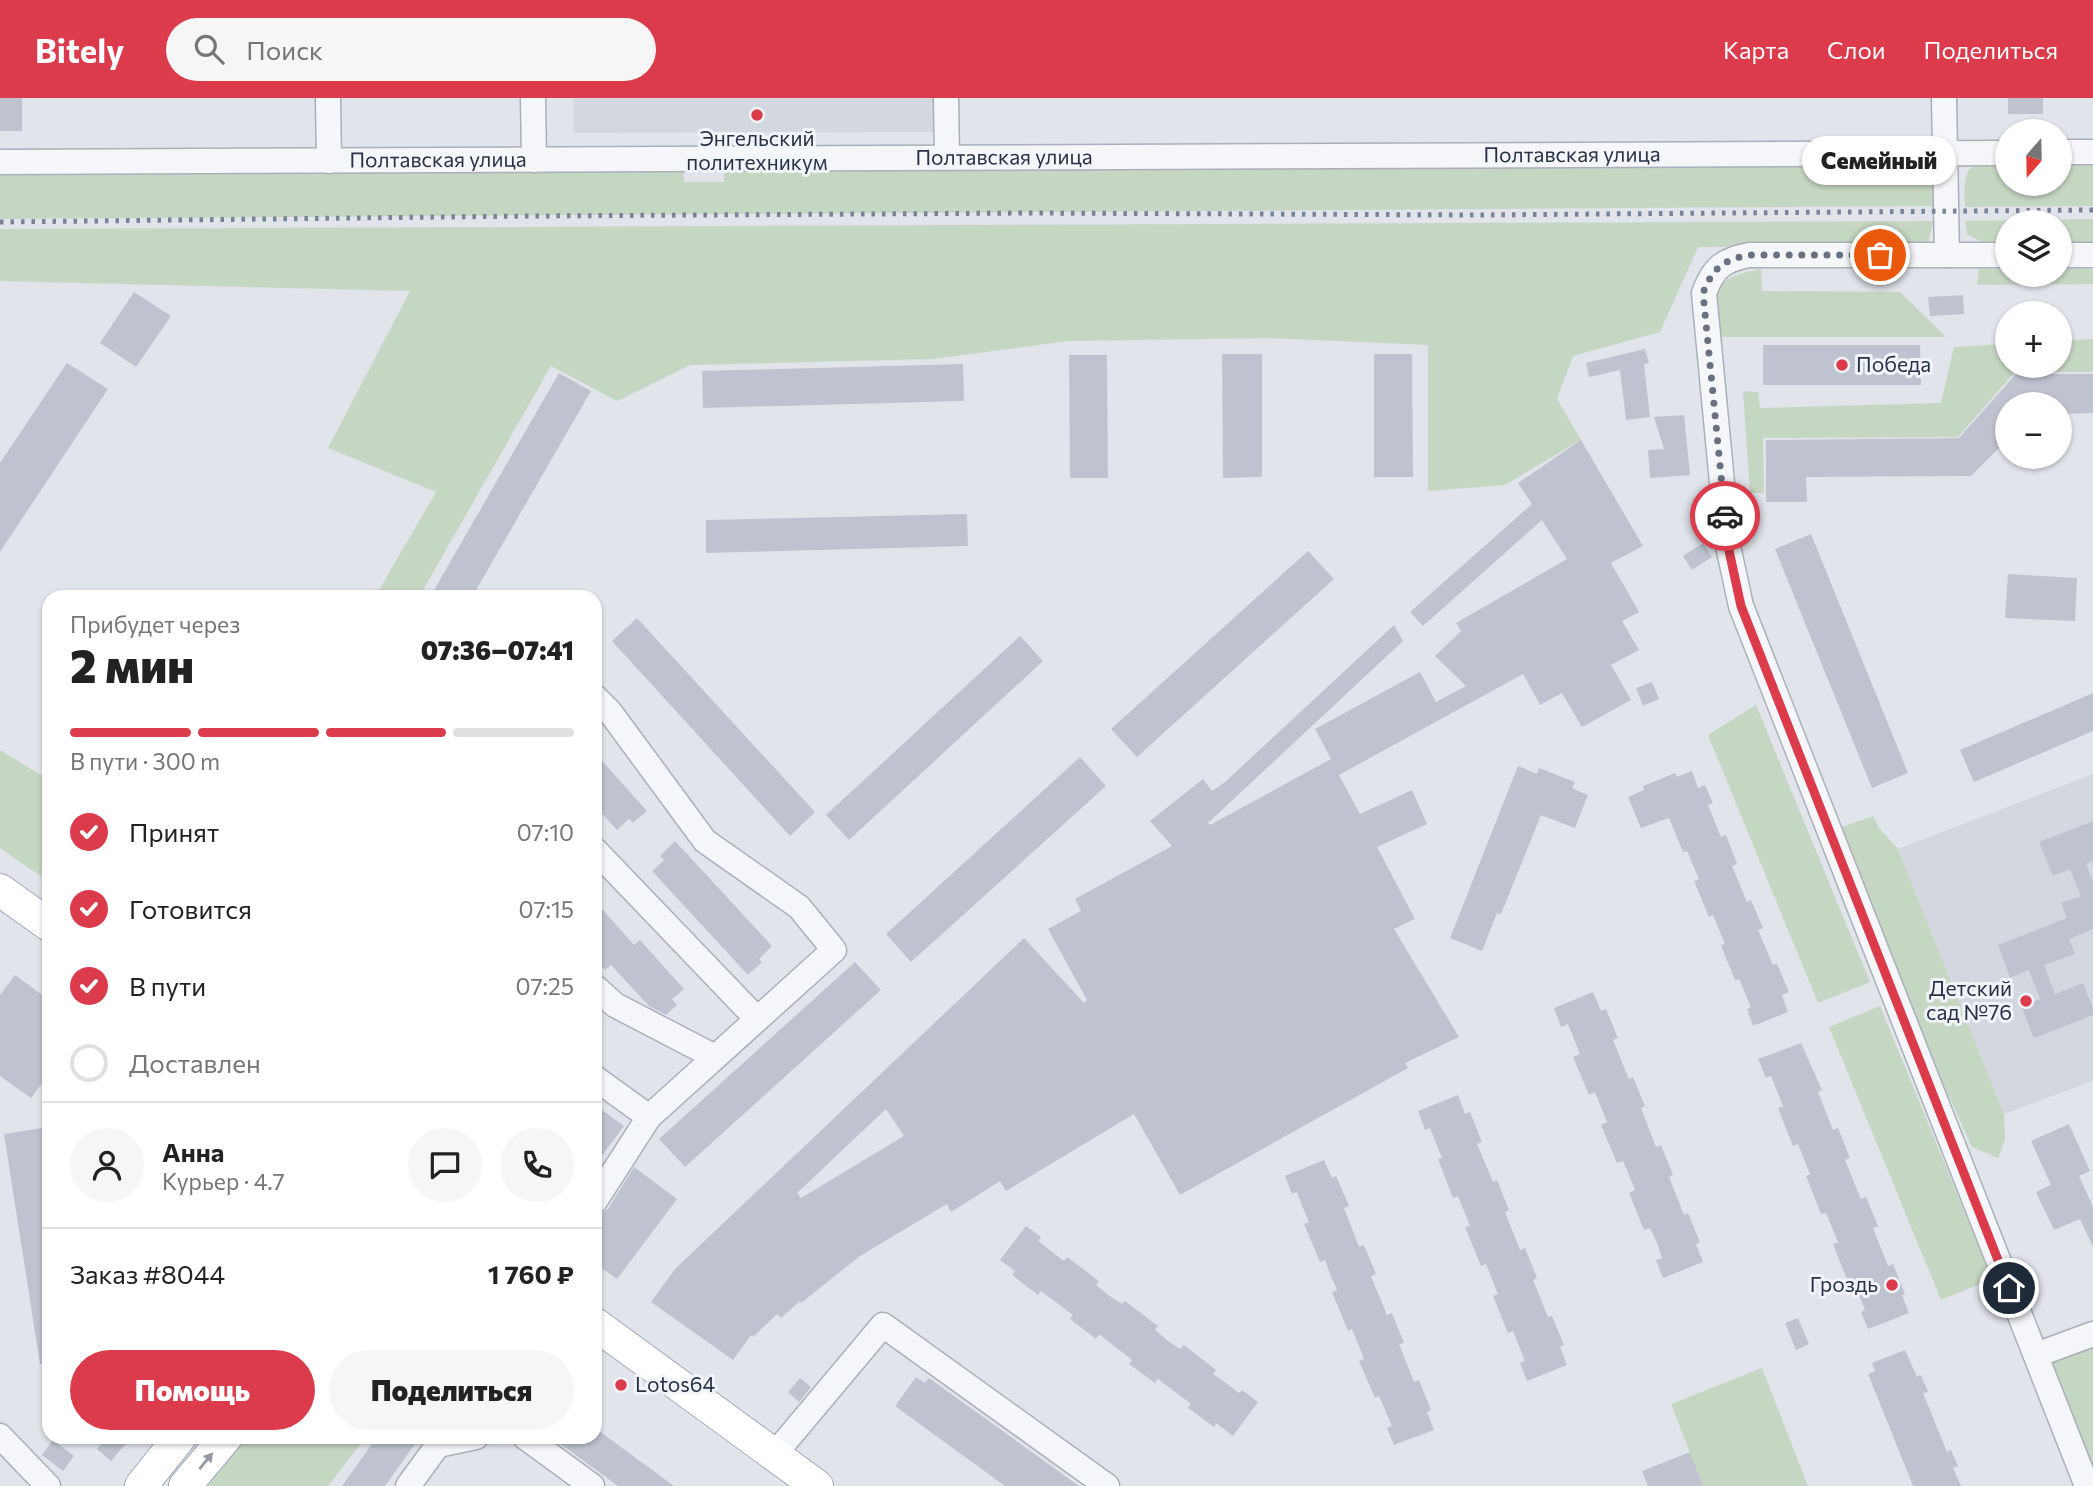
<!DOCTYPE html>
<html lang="ru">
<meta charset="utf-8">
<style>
:root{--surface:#fff;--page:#f6f6f6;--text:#222;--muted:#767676;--line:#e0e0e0;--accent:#db3b4a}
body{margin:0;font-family:Commissioner,sans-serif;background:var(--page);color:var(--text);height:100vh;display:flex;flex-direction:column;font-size:26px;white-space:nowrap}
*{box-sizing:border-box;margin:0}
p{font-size:23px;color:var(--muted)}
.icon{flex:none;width:38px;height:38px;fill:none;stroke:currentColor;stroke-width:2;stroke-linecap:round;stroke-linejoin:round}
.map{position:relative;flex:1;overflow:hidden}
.panel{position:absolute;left:42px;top:492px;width:560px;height:854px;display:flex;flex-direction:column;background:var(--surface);border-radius:21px;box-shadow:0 2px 5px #0004}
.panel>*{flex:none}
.needle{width:46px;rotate:200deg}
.buttons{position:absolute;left:1995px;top:21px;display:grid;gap:14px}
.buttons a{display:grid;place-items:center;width:77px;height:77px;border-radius:50%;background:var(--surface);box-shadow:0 2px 5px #0004;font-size:35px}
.pin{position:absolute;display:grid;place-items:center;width:60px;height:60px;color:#fff;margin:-30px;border:4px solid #fff;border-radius:50%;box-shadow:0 2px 7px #0007}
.courier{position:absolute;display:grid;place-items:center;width:70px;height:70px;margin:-35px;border:5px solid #db3b4a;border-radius:50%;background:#fff;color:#222;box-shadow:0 2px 9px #0007}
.bubble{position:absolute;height:49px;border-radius:24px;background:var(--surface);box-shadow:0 2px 5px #0004;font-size:23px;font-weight:800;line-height:49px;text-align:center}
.summary em{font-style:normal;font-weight:800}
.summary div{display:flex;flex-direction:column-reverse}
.summary{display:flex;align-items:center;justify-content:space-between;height:119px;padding:0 28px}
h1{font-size:46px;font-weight:800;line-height:52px}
.bar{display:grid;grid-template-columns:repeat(4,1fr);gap:10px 7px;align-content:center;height:84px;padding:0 28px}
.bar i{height:9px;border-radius:5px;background:var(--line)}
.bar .selected{background:var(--accent)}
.bar p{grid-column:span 4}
.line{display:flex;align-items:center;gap:18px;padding:0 28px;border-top:2px solid var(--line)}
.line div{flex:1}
.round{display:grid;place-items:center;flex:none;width:74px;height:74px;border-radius:37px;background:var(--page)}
ol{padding:0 28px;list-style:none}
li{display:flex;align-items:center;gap:21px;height:77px}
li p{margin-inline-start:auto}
li .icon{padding:7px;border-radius:50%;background:var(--accent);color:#fff;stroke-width:4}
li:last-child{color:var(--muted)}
li i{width:38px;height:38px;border:4px solid var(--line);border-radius:50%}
.button{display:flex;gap:14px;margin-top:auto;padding:14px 28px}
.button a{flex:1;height:80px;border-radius:42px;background:var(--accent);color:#fff;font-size:28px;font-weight:800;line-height:80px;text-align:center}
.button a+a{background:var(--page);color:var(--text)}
header{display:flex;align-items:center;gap:42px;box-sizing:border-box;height:98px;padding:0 35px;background:var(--accent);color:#fff}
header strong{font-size:33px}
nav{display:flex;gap:38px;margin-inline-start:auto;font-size:24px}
.search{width:490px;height:63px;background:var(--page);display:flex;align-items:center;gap:18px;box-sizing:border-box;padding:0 24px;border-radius:38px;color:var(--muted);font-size:26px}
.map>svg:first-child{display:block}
</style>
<header>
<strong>Bitely</strong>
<div class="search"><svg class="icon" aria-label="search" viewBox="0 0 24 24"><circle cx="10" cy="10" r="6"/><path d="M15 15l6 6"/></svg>Поиск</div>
<nav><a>Карта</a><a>Слои</a><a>Поделиться</a></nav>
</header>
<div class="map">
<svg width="2093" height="1388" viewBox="0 0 2093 1388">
<rect width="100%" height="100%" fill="#e1e5eb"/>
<path fill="#d3d7e0" d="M574 0H941V34L573 35Z
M2093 676V983L2004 1016 1898 751Z"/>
<path fill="#c5d6c2" d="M2093 61V108L1965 109C1963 68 1966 65 2007 62V86H2060V62Z
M1923 67 1933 75 1934 108 0 121V76L683 70 684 84H724V70Z
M2093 121V144H2060V124H2007V144L1984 145 1967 136 1965 123Z
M1934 123 1928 143 1916 148 1698 149 1660 234 1573 258 1557 301 1581 342 1505 387 1428 393V247L1268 240 1068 243 933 261 690 267 617 303 551 268 419 499H375L436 394 328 350 410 193 0 183V131Z
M1761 171 1762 193 1900 194 1946 239H1717C1715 193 1710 180 1761 171Z
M1979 171H2007V177H2060V171H2093V186L1977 187Z
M2093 241V274H2015L1958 339 1763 340 1764 395H1750L1743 293 1758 294 1760 310 1941 305 1954 249 2007 246V268H2060V243Z
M1756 607 1870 884 1818 905 1708 637Z
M0 652 39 676 49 680V784L0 750Z
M1873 718 1879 730 1898 751 2004 1016 2005 1042 1998 1060 1972 1049 1936 970 1842 729Z
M1880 908 1992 1181 1941 1202 1829 929Z
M2093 1236V1369L2047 1251Z
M1762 1270 1808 1388H1703L1671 1306Z
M244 1339H366L328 1388H203Z"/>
<path fill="#bec3cf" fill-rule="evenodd" d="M0 0H22V33H0Z
M2008 0H2043V16H2008Z
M134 194 171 218 136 269 100 245Z
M1963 197 1964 216 1930 218 1928 199Z
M1763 247H1920L1921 287H1763Z
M1645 251 1649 265 1644 266 1650 319 1626 322 1620 272 1589 279 1586 265Z
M1222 256H1262V379L1223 380Z
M1374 256H1412L1413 379H1374Z
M1069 257H1107L1108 380H1070Z
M67 265 108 291 0 454V365Z
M963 266 964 303 703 310 702 273Z
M559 275 591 293 472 499H430Z
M2016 276H2093V315L2060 316V306H2007V342L1971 378 1806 379 1807 404H1766V342L1959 340Z
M1684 317 1690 377 1650 380 1648 352 1664 351 1654 319Z
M1581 342 1643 448 1611 465 1639 514 1622 523 1639 552 1611 567 1631 602 1582 629 1562 595 1540 607 1523 576 1339 677 1360 716 1412 692 1427 726 1377 749 1415 821 1394 831 1459 939 1405 965 1408 970 1180 1097 1134 1016 1006 1093 1000 1083 951 1114 947 1106 860 1158 801 1205 800 1203 781 1220 777 1216 753 1239 751 1237 733 1262 651 1204 675 1171 1024 840 1084 905 1087 902 1048 831 1081 813 1075 801 1172 748 1150 723 1203 681 1212 693 1225 684 1394 527 1403 543 1208 725 1210 727 1331 661 1315 631 1420 574 1436 604 1466 588 1435 558 1461 533 1456 525 1567 461 1542 422 1423 528 1410 514 1532 406 1518 385ZM886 1011 904 1038 801 1100 797 1095Z
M967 416 968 448 706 455V422Z
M1811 436 1908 675 1872 690 1775 451Z
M1703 445 1712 459 1692 472 1683 458Z
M1308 453 1334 481 1137 659 1111 631Z
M2008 476 2077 480 2075 523 2005 520Z
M637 520 815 714 790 738 612 543Z
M1020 538 1043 563 849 742 826 717Z
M1652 584 1659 601 1643 608 1636 590Z
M2093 595V633L1974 684 1960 652Z
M595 655 647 713 633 725 629 721 617 732 595 708Z
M1080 659 1106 688 911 864 886 836Z
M1518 668 1537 676 1539 670 1575 684 1572 690 1588 697 1575 730 1541 717 1501 816 1497 815 1482 853 1450 840Z
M1692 673 1698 690 1705 687 1713 705 1708 707 1721 739 1726 737 1737 766 1732 768 1747 804 1751 802 1763 830 1758 832 1773 867 1777 866 1789 894 1782 897 1788 914 1753 928 1747 911 1751 909 1739 881 1735 882 1728 865 1721 847 1725 846 1713 817 1709 819 1694 783 1699 781 1687 753 1683 754 1669 720 1641 730 1628 699 1644 692 1643 688 1675 675 1677 679Z
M2093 723V763L2086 766 2093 784V831L2069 841 2075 856 2044 867 2055 896 2083 885 2093 910V917L2034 940 2021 908 2040 901 2029 872 2010 880 1998 847 2067 820 2061 805 2081 798 2070 771 2053 778 2039 744Z
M675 743 772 848 759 861 762 864 748 877 652 773 664 762 660 758Z
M595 803 634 847 640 842 684 891 672 901 677 907 666 917 649 908 611 867 605 872 595 861Z
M855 864 881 892 685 1069 659 1041Z
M15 877 49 902V976L31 1000 0 978V897Z
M1593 894 1601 913 1606 911 1618 940 1613 942 1629 981 1633 979 1645 1008 1641 1010 1656 1049 1661 1047 1673 1077 1669 1079 1684 1117 1688 1115 1700 1144 1696 1146 1703 1164 1663 1180 1656 1162 1662 1160 1657 1145 1650 1130 1644 1132 1629 1095 1635 1092 1629 1077 1623 1063 1617 1065 1601 1027 1607 1024 1595 994 1589 997 1573 959 1580 956 1568 926 1561 929 1554 910Z
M1801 945 1822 992 1818 994 1833 1032 1838 1030 1850 1060 1845 1062 1861 1101 1866 1099 1878 1128 1873 1130 1888 1168 1893 1166 1905 1196 1902 1197 1909 1215 1868 1231 1861 1214 1865 1212 1853 1182 1848 1184 1833 1146 1838 1144 1826 1115 1821 1116 1806 1078 1810 1076 1798 1046 1793 1048 1778 1010 1783 1008 1771 978 1766 980 1758 961Z
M1458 997 1465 1016 1470 1014 1482 1044 1477 1046 1493 1084 1497 1082 1509 1112 1505 1114 1520 1152 1525 1150 1537 1180 1533 1182 1548 1219 1552 1218 1564 1247 1560 1249 1567 1267 1527 1283 1520 1265 1525 1263 1513 1233 1508 1235 1493 1198 1498 1196 1486 1166 1481 1168 1465 1129 1470 1128 1458 1098 1453 1100 1438 1061 1442 1060 1430 1030 1425 1032 1418 1013Z
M595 1007 624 1028 595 1067Z
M2069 1026 2090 1073 2079 1078 2093 1109V1149L2080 1121 2054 1132 2036 1094 2051 1087 2031 1043Z
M49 1029V1266H40L4 1036Z
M1324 1062 1332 1080 1336 1078 1349 1108 1344 1110 1359 1149 1364 1147 1376 1176 1371 1178 1387 1217 1392 1215 1404 1245 1399 1246 1414 1284 1419 1282 1431 1312 1427 1314 1434 1332 1394 1347 1387 1330 1392 1328 1379 1298 1375 1300 1359 1263 1364 1261 1359 1248 1352 1231 1348 1233 1332 1194 1337 1192 1330 1176 1325 1162 1320 1164 1304 1126 1309 1124 1303 1110 1297 1094 1292 1096 1285 1078Z
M634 1069 677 1101 617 1181 595 1165V1120L608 1111Z
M1026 1128 1041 1139 1038 1143 1064 1163 1067 1159 1099 1183 1096 1187 1107 1196 1122 1206 1125 1203 1158 1228 1155 1232 1168 1243 1180 1251 1184 1247 1216 1272 1213 1276 1226 1285 1239 1295 1242 1292 1258 1304 1233 1338 1216 1325 1214 1329 1188 1310 1191 1306 1158 1281 1155 1285 1129 1266 1132 1262 1099 1236 1096 1241 1070 1221 1073 1217 1041 1193 1038 1197 1012 1177 1015 1173 1000 1162Z
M1798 1220 1809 1246 1796 1252 1785 1225Z
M1905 1252 1917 1279 1921 1277 1928 1294 1923 1295 1947 1354 1951 1352 1958 1368 1953 1370 1961 1388H1913L1868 1276 1875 1273 1872 1265Z
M916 1279 925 1285 929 1280 1079 1388H1005L895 1308Z
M800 1280 811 1289 799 1304 788 1294Z
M595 1330 674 1388H618L551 1339H595Z
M107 1339H132L111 1363 97 1351Z
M377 1339H420L385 1388H342Z
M53 1342 74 1358 63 1373 42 1357Z
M1690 1354 1703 1388H1648L1642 1373Z"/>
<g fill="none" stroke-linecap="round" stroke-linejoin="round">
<g stroke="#aaafb9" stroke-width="27">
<g id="minor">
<path d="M328 0 329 63"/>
<path d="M533 0 534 62"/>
<path d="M946 0 947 58"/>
<path d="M1944 0 1947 157"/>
<path d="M2060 54H2093"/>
<path id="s1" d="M0 64 2007 55"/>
<path d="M2007 157H1749C1723 162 1713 170 1704 195L1728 448 1741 508 2087 1388"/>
<path d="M2060 157H2093"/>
<path d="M595 599 610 614 705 743 799 809 834 852 649 1019 595 1103"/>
<path d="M595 752 757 921"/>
<path d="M595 889 615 907 715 959"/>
<path d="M595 980 649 1019"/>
<path d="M2036 1257 2093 1236"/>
<path d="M0 1338 48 1388"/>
<path d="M525 1339 592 1388"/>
<path d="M774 1357 883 1227 1107 1388"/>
<path d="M408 1388 438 1347 476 1339"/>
</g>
</g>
<g stroke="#9fa8b8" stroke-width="34">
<path id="major" d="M0 792 49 827
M595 1226 817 1388
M141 1388 180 1339
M185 1388 226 1339"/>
</g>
<use href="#minor" stroke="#f5f6f9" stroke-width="24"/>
<use href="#major" stroke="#fff" stroke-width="32"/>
<path stroke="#798296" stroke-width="5" stroke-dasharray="3.5 7" stroke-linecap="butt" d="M0 124 531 118 1032 115 1478 117 2093 112"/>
</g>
<defs><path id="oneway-solid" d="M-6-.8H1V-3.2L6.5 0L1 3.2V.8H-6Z" transform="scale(1.75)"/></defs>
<use fill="#9498a2" href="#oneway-solid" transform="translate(206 1363) rotate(-51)"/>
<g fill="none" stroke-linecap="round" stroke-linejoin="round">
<path stroke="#69707f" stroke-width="7" stroke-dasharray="0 12.6" d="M1725 418 1703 195C1713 170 1723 162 1749 157H1880"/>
<path stroke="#db3b4a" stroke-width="9" d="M1725 418 1728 448 1741 508 2009 1190"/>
</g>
<g fill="#db3b4a" stroke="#f1f4f8" stroke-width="2.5">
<circle cx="757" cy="17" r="7"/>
<circle cx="1842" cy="267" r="7"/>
<circle cx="2026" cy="903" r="7"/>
<circle cx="1892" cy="1187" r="7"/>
<circle cx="621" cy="1287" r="7"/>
</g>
<g text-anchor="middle" stroke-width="6" stroke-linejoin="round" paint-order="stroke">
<g font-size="21" fill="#283145" stroke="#f1f4f8" text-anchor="start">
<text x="757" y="48" text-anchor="middle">Энгельский<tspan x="757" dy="24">политехникум</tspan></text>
<text x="1856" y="274">Победа</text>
<text x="2012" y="898" text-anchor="end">Детский<tspan x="2012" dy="24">сад №76</tspan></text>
<text x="1878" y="1194" text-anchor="end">Гроздь</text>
<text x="635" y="1294">Lotos64</text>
</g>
<g font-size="21" fill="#283145" stroke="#f1f4f8">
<text dy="7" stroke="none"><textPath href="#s1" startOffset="1572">Полтавская улица</textPath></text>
<text dy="7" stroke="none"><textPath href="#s1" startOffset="1004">Полтавская улица</textPath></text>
<text dy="7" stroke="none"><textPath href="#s1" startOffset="438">Полтавская улица</textPath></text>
</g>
</g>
</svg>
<div class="buttons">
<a><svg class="needle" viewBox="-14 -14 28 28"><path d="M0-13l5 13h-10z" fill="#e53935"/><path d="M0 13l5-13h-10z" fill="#767676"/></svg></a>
<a><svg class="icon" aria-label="layers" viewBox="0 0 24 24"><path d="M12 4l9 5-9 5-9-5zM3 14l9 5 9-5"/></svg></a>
<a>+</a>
<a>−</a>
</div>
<div class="pin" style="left:1880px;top:157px;background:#ea580c"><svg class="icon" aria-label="bag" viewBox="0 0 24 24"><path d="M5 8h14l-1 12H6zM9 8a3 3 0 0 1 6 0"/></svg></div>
<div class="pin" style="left:2009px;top:1190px;background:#1f2937"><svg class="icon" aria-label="home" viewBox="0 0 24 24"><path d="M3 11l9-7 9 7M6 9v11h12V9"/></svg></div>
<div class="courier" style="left:1725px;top:418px"><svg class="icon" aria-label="car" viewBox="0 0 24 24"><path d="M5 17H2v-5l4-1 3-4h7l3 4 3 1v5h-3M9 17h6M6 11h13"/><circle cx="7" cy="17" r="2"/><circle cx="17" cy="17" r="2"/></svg></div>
<div class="bubble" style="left:1802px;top:38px;width:154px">Семейный</div>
<section class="panel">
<div class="summary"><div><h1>2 мин</h1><p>Прибудет через</p></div><em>07:36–07:41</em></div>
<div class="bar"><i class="selected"></i><i class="selected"></i><i class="selected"></i><i></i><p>В пути · 300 m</p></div>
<ol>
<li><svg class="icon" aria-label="check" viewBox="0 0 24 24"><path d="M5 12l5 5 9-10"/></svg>Принят<p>07:10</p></li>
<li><svg class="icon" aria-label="check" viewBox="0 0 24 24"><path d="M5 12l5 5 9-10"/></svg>Готовится<p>07:15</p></li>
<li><svg class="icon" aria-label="check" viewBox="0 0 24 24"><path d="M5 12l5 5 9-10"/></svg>В пути<p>07:25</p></li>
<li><i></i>Доставлен</li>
</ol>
<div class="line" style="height:126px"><a class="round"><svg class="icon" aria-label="person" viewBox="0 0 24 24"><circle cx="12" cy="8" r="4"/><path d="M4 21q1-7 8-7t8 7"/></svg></a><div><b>Анна</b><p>Курьер · 4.7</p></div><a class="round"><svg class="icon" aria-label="chat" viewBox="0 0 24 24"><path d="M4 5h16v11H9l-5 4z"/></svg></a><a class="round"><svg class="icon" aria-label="phone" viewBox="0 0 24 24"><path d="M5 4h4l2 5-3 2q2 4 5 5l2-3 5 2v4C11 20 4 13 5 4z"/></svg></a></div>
<div class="line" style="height:91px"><div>Заказ #8044</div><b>1 760 ₽</b></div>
<div class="button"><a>Помощь</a><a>Поделиться</a></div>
</section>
</div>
